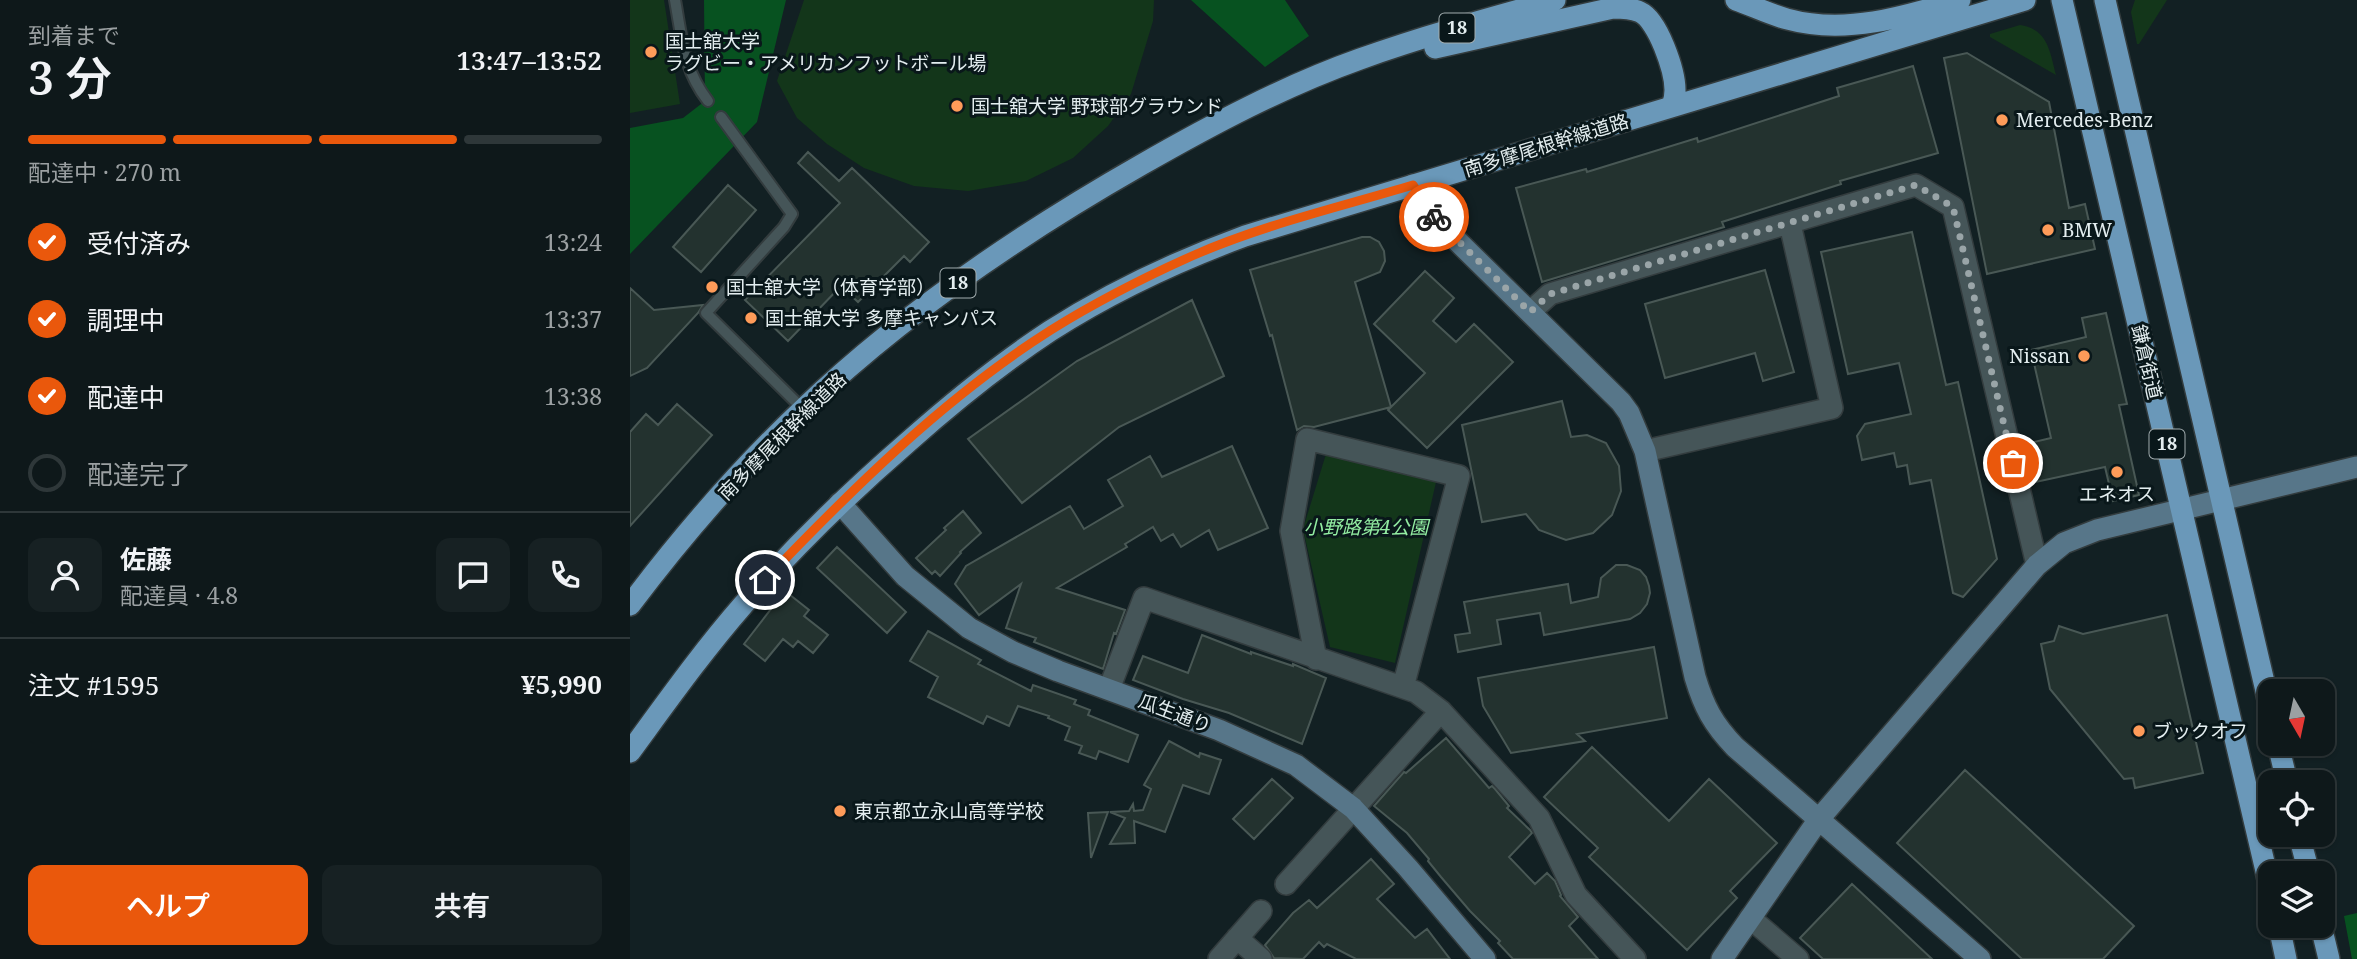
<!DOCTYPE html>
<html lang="ja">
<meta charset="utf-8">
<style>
:root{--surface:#0e181a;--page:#172123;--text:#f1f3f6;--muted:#9ba0a2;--line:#2e3739;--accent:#ea580c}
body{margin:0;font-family:"Noto Serif","Noto Sans JP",serif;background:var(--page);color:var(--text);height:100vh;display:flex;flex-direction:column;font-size:26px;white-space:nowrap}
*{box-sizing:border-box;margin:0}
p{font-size:23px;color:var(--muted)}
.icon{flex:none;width:38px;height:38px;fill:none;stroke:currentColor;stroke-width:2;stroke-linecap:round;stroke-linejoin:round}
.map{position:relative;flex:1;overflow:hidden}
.drawer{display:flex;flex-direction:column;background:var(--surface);width:630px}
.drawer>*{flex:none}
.needle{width:46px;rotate:171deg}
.buttons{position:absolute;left:1628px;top:679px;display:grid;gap:14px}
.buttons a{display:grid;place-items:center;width:77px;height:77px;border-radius:14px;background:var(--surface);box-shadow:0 2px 5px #0004,0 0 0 2px var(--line);font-size:35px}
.pin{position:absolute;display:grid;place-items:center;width:60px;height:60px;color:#fff;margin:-30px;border:4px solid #fff;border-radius:50%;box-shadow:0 2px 7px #0007}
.courier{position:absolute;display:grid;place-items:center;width:70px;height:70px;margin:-35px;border:5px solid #ea580c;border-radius:50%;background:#fff;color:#222;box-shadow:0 2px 9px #0007}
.headline em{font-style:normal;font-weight:600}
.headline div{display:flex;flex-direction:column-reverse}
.headline{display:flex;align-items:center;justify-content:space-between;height:119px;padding:0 28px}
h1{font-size:46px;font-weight:600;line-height:52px}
.bar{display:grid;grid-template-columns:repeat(4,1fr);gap:10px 7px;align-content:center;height:84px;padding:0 28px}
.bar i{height:9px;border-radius:5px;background:var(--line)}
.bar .current{background:var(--accent)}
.bar p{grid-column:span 4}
.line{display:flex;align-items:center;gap:18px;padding:0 28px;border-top:2px solid var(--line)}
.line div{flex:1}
.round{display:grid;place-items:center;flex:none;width:74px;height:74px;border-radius:14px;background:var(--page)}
ol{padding:0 28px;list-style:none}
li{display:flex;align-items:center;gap:21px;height:77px}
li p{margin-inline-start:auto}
li .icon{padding:7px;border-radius:50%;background:var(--accent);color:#fff;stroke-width:4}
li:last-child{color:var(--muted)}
li i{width:38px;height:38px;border:4px solid var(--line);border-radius:50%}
.button{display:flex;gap:14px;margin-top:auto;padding:14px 28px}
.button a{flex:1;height:80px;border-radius:14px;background:var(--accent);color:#fff;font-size:28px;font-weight:600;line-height:80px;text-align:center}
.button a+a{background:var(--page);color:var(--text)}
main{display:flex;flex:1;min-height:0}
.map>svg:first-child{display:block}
</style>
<main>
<section class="drawer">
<div class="headline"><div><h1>3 分</h1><p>到着まで</p></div><em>13:47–13:52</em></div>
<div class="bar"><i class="current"></i><i class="current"></i><i class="current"></i><i></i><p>配達中 · 270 m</p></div>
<ol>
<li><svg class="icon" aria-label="check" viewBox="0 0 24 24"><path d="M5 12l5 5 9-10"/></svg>受付済み<p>13:24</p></li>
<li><svg class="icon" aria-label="check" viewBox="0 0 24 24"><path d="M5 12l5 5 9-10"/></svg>調理中<p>13:37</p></li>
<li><svg class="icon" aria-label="check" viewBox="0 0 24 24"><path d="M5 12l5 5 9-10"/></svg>配達中<p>13:38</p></li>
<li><i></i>配達完了</li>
</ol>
<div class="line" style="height:126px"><a class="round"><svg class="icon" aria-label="person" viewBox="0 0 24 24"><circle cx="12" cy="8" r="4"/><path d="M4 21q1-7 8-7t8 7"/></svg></a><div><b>佐藤</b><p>配達員 · 4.8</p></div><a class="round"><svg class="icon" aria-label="chat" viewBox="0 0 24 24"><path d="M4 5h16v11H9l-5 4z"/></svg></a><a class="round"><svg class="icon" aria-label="phone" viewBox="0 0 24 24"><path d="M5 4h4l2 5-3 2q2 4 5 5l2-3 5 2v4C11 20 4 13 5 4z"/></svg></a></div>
<div class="line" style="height:91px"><div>注文 #1595</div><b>¥5,990</b></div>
<div class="button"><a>ヘルプ</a><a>共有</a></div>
</section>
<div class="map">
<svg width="1727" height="959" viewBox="0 0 1727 959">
<rect width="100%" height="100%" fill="#122023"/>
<path fill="#13361a" d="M0 0H34L50 104 0 113Z
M174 0H524L523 21 501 94 478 126 443 158 396 181 338 191 284 186 234 168 197 144 167 118 147 81Z
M1505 0H1537L1509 44H1507L1501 12Z
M1390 25C1418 29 1420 52 1426 75L1360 37V34Z
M696 454 806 482 765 663 700 647 673 529Z"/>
<path fill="#075220" d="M74 0H156L127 122 0 254V128L53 118 75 101Z
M561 0H655L679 36 635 67Z
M1727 913V959H1722L1714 916Z"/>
<path fill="#23322f" stroke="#495855" stroke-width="2" d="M1337 53 1419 102 1439 208 1455 204 1465 249 1357 274 1314 58Z
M1283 66 1308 153 1210 181 1211 184 1092 222 1094 227 912 282 886 188 956 169 957 172 1067 138 1068 142 1209 96 1207 88Z
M178 152 209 181 222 168 299 242 280 262 274 256 228 302 211 286 158 341 115 300 210 203 168 163Z
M98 185 126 210 71 272 43 247Z
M1282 232 1316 385 1328 382 1367 559 1333 597 1323 593 1301 480 1280 484 1277 465 1267 467 1264 453 1232 460 1227 436 1235 424 1281 414 1269 363 1218 374 1191 252Z
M732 237H740L749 242 754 251 755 261 750 272 725 282 761 407 684 427 674 426 667 430 642 335 640 336 620 270Z
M1135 270 1164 372 1133 381 1125 353 1035 378 1015 304Z
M795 271 824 298 803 321 826 342 844 324 883 362 797 448 758 410 795 373 744 324Z
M0 288 24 310 73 305 68 313 17 368 0 376Z
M562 300 594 376 489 427 392 503 338 439 447 361Z
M1476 313 1497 404 1489 405 1509 495 1483 501 1475 467 1401 483 1392 445 1421 438 1401 350 1456 337 1452 318Z
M932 401 941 437 957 435 976 443 989 466 991 491 982 515 963 533 936 540 909 530 896 514 852 522 832 425Z
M47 404 82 435 0 526V432L16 414 28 425Z
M602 446 638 528 588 550 579 530 551 547 543 534 531 541 523 527 495 544 497 547 427 588 495 610 486 634 484 633 473 669 404 642 406 638 376 628 391 584 349 615 325 584 336 566 440 506 454 529 493 506 478 480 520 456 532 477Z
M333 511 351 533 330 552 331 553 310 576 305 571 302 574 286 558 316 530 314 528Z
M207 547 276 612 257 633 187 568Z
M986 565H997L1010 570 1016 577 1019 586 1020 593 1017 604 1010 613 1000 619 914 635 910 613 867 620 871 644 828 652 825 635 840 633 834 602 938 584 941 603 968 597 971 578Z
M155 591 179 610 174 616 198 635 183 653 168 641 163 647 153 639 135 661 114 644Z
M1537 615 1573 773 1505 788 1503 778 1494 779 1420 689 1411 644 1424 641 1429 626 1453 634Z
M298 631 351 660 348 664 401 691 403 685 446 700 444 704 460 710 458 715 508 735 498 762 469 751 466 759 449 753 452 746 435 740 440 727 418 718 419 716 388 706 379 726 357 716 353 724 298 697 308 677 280 661Z
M572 635 621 654V652L663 666V664L696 678 672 744 599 713 553 699 503 680 513 656 558 673Z
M1024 647 1037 718 947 734 955 741 881 753 853 706 848 678Z
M816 738 859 788 862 786 865 789 879 806 877 808 900 830 902 833 879 857 905 884 917 873 925 881 931 895 930 896 948 917 939 926 968 959H883L868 943 870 941 840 911 811 877 798 861 799 859 777 833 744 806 774 772 776 773Z
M539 741 569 757 570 753 591 760 579 794 553 785 535 832 504 821 505 843 480 844 495 818 480 812 499 811 503 804 504 811 513 810 521 789 514 785Z
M962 747 1039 821 1079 779 1147 843 1100 891 1107 898 1057 950 959 857 968 848 914 797Z
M1335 770 1504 926 1473 959H1392L1267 843Z
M642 779 663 798 624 839 603 819Z
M478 812 461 858 458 813Z
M741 859 764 884 747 899 785 938 797 929 820 959H726L697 944 694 947 689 942 673 959 644 958 635 945 663 913 679 900 687 908Z
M1222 884 1302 959H1193L1170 938Z"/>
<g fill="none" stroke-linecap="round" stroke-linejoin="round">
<g stroke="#333c3e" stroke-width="14">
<path id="lane" d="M45 0C52 38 53 69 78 101
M91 117 162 214 154 227 76 313 173 409"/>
</g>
<g stroke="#333c3e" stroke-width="24">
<path id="street" d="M900 312 920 294 1286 185 1323 207 1407 565
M1015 451 1202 408 1160 224
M686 659 661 531 677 439 829 476 773 687
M479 689 514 598 786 692 811 711 909 818 946 895 1005 959
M656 884 811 711
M1120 918 1168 959
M607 938 631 959
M589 959 631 911"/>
</g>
<g stroke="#333c3e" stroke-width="24">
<path id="secondary" d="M783 185 796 208 808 222 991 402 999 413 1015 451 1065 677C1074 707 1083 724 1105 747L1350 959
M210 503 275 576 339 628 383 652 428 671 589 730 666 765 723 808 778 868 855 959
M1092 959 1189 819 1407 565 1434 543 1467 530 1727 467"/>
</g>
<g stroke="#333c3e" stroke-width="24">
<path id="primary" d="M1106 0C1123 6 1139 14 1157 19 1215 35 1274 17 1330 0
M1432 0 1640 888
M1475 0 1640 708
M805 48 983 8C992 8 1001 8 1010 12 1028 20 1045 71 1045 90 1045 95 1044 101 1042 106
M0 605C52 536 110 469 172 410 273 313 390 234 511 165 581 125 654 86 730 59 794 36 860 18 925 0
M1648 744 1657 782
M0 752C36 703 72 652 113 605 164 547 219 493 278 442 323 402 370 364 420 331 481 292 547 261 615 236L1395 0
M1669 835 1679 873
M1649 926 1656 959
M1691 926 1699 959"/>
</g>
<use href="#lane" stroke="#455558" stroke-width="10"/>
<use href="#street" stroke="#455558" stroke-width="21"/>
<use href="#secondary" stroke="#577689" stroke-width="21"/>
<use href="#primary" stroke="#6a98b9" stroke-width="21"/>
</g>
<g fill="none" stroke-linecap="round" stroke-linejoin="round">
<path stroke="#9aa5a8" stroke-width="7" stroke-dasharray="0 12.6" d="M804 217 900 312 920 294 1286 185 1323 207 1383 463"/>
<path stroke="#ea580c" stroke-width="9" d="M135 580C221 490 315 397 421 330 466 302 513 278 562 256 632 225 710 207 783 185L804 217"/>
</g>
<g fill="#fe9b59" stroke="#09171a" stroke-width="2.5">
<circle cx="21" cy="52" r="7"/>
<circle cx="327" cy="106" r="7"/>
<circle cx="1372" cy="120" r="7"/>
<circle cx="1418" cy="230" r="7"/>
<circle cx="82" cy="287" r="7"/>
<circle cx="121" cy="318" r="7"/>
<circle cx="1454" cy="356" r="7"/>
<circle cx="1487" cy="472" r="7"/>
<circle cx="1509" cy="731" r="7"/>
<circle cx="210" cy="811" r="7"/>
</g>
<g text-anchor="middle" stroke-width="6" stroke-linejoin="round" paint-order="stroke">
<g fill="#09171a" stroke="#a2adaf" stroke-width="2">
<rect x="809.5" y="13.5" width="35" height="29" rx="5"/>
<rect x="310.5" y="268.5" width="35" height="29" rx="5"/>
<rect x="1519.5" y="429.5" width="35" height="29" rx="5"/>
</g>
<g font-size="18" font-weight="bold" fill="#e3edef">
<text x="827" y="34">18</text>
<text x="328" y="289">18</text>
<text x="1537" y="450">18</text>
</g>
<g font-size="19" fill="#e3edef" stroke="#09171a" text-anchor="start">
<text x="35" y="48">国士舘大学<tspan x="35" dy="22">ラグビー・アメリカンフットボール場</tspan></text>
<text x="341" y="113">国士舘大学 野球部グラウンド</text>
<text x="1386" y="127">Mercedes-Benz</text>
<text x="1432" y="237">BMW</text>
<text x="96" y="294">国士舘大学（体育学部）</text>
<text x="135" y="325">国士舘大学 多摩キャンパス</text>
<text x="1440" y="363" text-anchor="end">Nissan</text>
<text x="1487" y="501" text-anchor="middle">エネオス</text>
<text x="1523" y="738">ブックオフ</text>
<text x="224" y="818">東京都立永山高等学校</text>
</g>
<g font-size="19" fill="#e3edef" stroke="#09171a">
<text transform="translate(916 145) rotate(-17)" y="7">南多摩尾根幹線道路</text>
<text transform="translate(1517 362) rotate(77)" y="7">鎌倉街道</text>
<text transform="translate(152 436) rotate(-45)" y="7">南多摩尾根幹線道路</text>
<text transform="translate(545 713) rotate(21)" y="7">瓜生通り</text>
</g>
<g font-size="19" font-style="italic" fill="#93eda2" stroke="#09171a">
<text x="736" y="534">小野路第4公園</text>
</g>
</g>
</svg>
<div class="buttons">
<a><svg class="needle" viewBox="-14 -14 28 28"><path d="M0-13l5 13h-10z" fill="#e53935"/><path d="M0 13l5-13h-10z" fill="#9ba0a2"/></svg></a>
<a><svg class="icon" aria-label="locate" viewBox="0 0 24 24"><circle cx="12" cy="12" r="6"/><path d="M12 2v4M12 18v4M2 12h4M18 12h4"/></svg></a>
<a><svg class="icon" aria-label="layers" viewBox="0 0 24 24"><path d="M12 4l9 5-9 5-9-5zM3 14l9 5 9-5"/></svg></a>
</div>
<div class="pin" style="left:1383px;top:463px;background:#ea580c"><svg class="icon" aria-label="bag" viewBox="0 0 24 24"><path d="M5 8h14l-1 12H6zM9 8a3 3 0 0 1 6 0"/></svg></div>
<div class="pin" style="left:135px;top:580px;background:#1f2937"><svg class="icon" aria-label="home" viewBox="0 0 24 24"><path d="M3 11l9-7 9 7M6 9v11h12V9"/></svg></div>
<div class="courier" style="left:804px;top:217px"><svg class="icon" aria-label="bike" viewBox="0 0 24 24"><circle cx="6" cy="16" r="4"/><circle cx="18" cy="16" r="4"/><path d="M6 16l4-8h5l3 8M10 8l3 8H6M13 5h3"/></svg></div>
</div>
</main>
